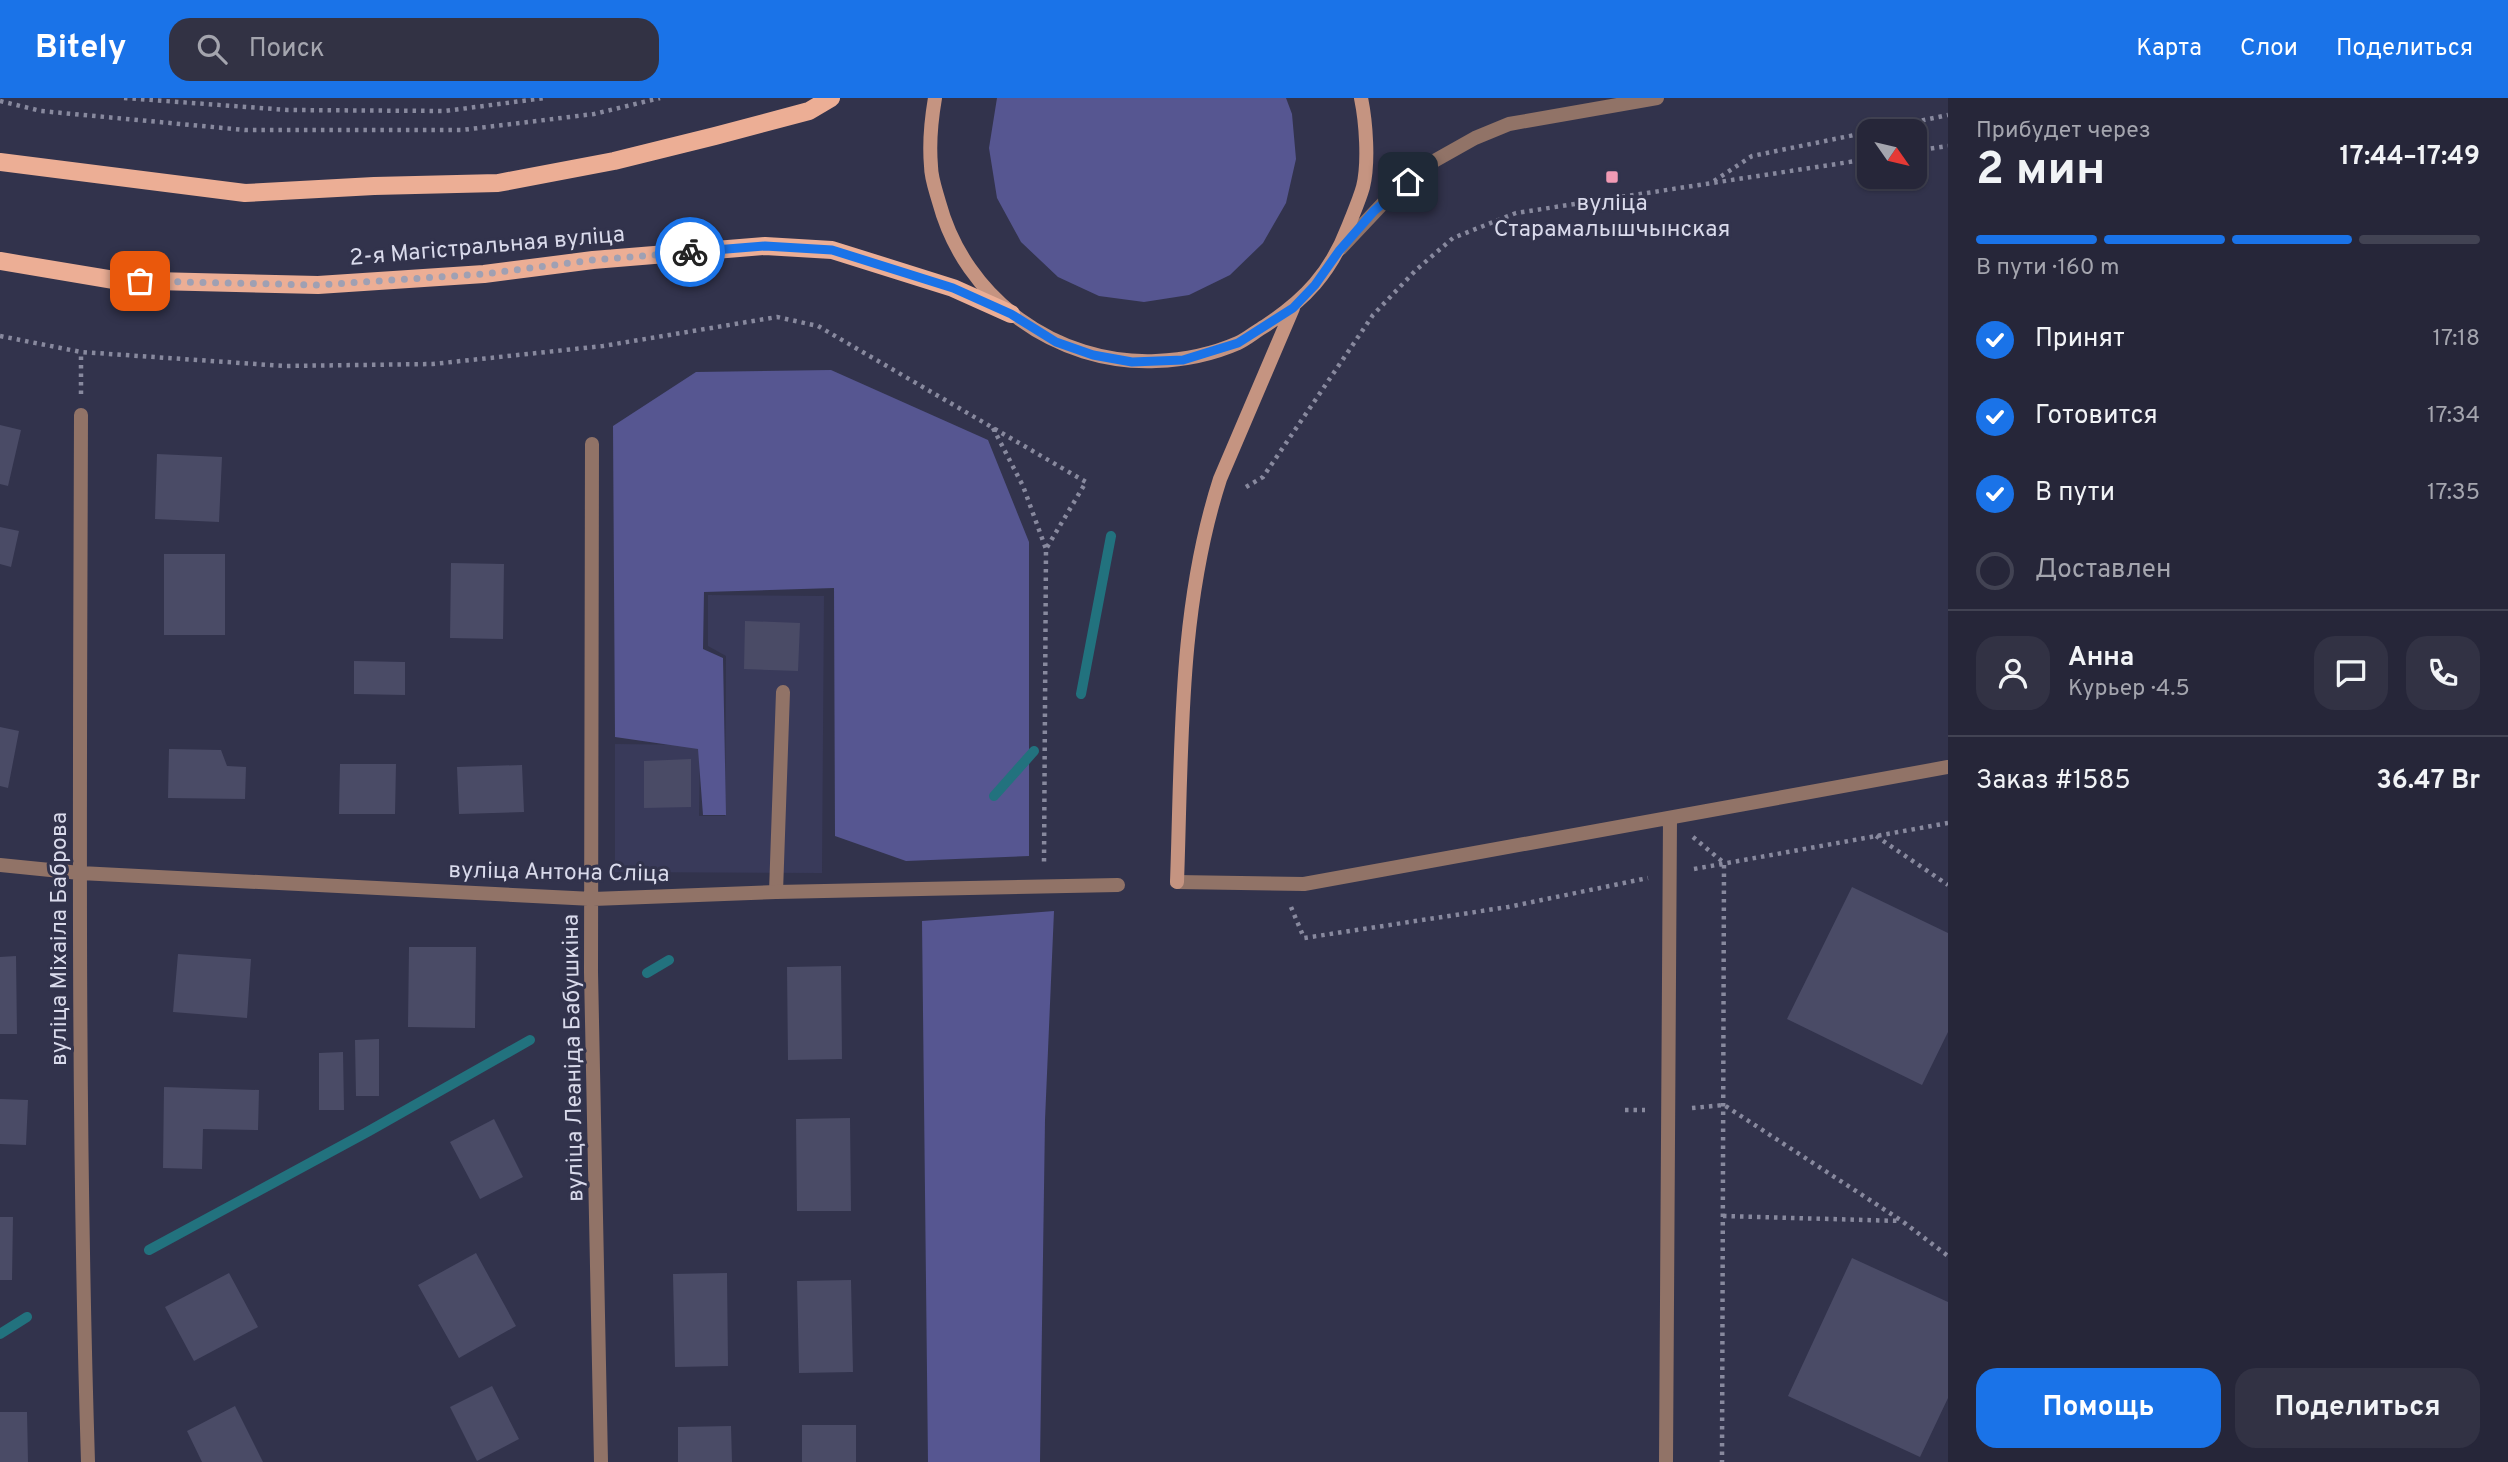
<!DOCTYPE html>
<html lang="ru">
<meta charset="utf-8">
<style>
:root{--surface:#262639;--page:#323244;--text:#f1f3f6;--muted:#a4a5ae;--line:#424353;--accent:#1a73e8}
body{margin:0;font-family:Overpass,sans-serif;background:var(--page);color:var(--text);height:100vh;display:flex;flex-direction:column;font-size:26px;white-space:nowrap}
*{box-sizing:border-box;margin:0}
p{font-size:23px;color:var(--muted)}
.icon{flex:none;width:38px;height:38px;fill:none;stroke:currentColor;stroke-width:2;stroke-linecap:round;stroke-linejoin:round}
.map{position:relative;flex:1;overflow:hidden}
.details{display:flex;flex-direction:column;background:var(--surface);width:560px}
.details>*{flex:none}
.needle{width:46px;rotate:124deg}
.tools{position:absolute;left:1857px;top:21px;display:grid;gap:14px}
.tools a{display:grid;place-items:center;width:70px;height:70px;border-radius:14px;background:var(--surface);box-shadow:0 2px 5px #0004,0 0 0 2px var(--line);font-size:35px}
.pin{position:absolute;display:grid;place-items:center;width:60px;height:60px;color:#fff;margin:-30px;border-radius:14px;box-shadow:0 4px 10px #0006}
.courier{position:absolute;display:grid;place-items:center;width:70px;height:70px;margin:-35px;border:5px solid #1a73e8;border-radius:50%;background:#fff;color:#222;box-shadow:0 2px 9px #0007}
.headline em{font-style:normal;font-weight:700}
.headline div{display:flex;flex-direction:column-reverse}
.headline{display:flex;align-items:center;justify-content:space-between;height:119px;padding:0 28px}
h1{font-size:46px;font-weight:700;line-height:52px}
.bar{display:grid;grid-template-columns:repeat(4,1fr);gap:10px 7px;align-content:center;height:84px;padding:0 28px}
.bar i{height:9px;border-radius:5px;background:var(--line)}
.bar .on{background:var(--accent)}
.bar p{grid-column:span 4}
.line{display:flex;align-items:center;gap:18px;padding:0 28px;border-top:2px solid var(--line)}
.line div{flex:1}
.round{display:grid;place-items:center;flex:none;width:74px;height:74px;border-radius:21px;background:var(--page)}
ol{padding:0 28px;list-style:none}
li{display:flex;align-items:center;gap:21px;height:77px}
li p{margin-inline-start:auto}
li .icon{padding:7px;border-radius:50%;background:var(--accent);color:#fff;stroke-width:4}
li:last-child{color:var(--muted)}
li i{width:38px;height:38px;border:4px solid var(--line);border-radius:50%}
.primary-button{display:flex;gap:14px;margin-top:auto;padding:14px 28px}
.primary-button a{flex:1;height:80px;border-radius:21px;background:var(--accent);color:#fff;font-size:28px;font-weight:700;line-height:80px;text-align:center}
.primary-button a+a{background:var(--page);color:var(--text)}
header{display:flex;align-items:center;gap:42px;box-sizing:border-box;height:98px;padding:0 35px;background:var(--accent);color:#fff}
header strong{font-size:33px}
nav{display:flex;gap:38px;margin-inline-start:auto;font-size:24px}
.search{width:490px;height:63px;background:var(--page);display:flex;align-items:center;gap:18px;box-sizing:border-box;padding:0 24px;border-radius:21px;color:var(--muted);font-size:26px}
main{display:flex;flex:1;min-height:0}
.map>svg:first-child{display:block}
</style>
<header>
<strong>Bitely</strong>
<div class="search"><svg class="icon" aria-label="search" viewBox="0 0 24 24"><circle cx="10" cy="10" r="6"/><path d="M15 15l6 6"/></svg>Поиск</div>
<nav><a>Карта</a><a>Слои</a><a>Поделиться</a></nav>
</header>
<main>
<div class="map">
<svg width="1948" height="1364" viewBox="0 0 1948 1364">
<rect width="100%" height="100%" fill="#32334c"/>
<path fill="#393a5a" d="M708 497 824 498 822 775 615 774V646L700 647 699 718H725L726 558 708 548Z"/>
<path fill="#565691" d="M997 0H1286L1292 16 1296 61 1286 105 1263 145 1230 177 1189 197 1144 204 1099 198 1058 179 1021 144 997 100 989 50Z
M831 272 988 342 1029 444V758L906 763 835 738 834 490 704 494 703 551 723 560 726 717H703L698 651 615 639 613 328 696 274Z
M1054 813 1045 1022 1040 1364H928L922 823Z"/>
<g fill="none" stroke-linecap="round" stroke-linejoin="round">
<path stroke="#22727e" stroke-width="10" d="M1081 596 1111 438
M994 698 1034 653
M647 875 669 862
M149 1152 369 1033 530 942
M0 1236 27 1219"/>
</g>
<path fill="#4a4b66" d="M0 327 21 332 8 388 0 386Z
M157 356 222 359 219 424 155 421Z
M0 429 19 433 11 469 0 466Z
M164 456H225V537H164Z
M451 465 504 466 503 541 450 540Z
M745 523 800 525 798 573 744 571Z
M354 563 405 564V597L354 596Z
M0 629 19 633 8 690 0 688Z
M169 651 221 652 227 668 246 669 245 701 168 700Z
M691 661V709L644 710V663Z
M340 666H396L395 716H339Z
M522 667 524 714 459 716 457 669Z
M1852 789 1948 835V934L1922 987 1787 921Z
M409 849H476L475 930 408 929Z
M178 856 251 861 247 920 173 914Z
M16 858 17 936H0V859Z
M841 868 842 961 788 962 787 869Z
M379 941V998H356L355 942Z
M343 954 344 1012H319V955Z
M164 989 259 992 258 1032 203 1031 202 1071 163 1070Z
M0 1001 28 1002 26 1047 0 1046Z
M850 1020 851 1113H797L796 1021Z
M494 1021 523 1079 480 1101 450 1044Z
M0 1119H13L12 1182H0Z
M476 1155 516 1228 459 1260 418 1187Z
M1852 1160 1948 1204V1300L1920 1359 1788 1298Z
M229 1175 258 1229 194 1263 165 1209Z
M727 1175 728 1268 675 1269 673 1176Z
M851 1182 853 1274 799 1275 797 1183Z
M492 1288 519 1341 477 1363 450 1309Z
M235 1308 263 1364H202L187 1333Z
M0 1314H27L28 1364H0Z
M802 1327H856V1364H802Z
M731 1328 732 1364H678V1329Z"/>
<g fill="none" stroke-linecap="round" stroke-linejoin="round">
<path stroke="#88899e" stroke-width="4.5" stroke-dasharray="3.5 5" stroke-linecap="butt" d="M124 0 287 12 445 13 545 0
M0 3 41 13 245 32H462L594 16 660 0
M1872 33 1948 17
M1914 53 1948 48
M1714 83 1752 58 1869 34
M0 238 81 254 284 268 433 266 603 248 777 219 818 228 1086 384 1046 451 1044 765
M81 296V254
M993 330 1023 388 1046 451
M1246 389 1263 379 1373 217 1416 172 1453 140 1516 115 1869 61
M1876 738 1948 787
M1693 739 1724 765 1722 1364
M1694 771 1948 725
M1291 809 1304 840 1508 809 1648 780
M1692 1010 1724 1007 1902 1123 1948 1158
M1625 1012H1645
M1723 1118 1901 1123"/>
<path stroke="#917367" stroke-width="14" d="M1177 784 1304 786 1948 669
M776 794 783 594
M1666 1364 1670 720"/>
<path stroke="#917367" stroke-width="14" d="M1340 151 1388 100 1427 67 1475 40 1509 26 1657 0
M81 317C80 666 77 1015 88 1364
M592 346 591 874 601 1364
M0 767 80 775 593 801 776 794 1118 787"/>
<path stroke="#c59481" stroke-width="14" d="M935 0C931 23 929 45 931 68 931 80 936 93 939 104 965 201 1056 267 1156 263 1183 262 1213 256 1238 245 1247 241 1256 233 1265 228 1305 202 1331 174 1348 129 1353 116 1359 103 1363 89 1369 65 1366 24 1361 0
M1177 784C1182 649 1178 511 1220 381L1293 210"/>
<path stroke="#ecae95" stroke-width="18" d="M0 64 245 95 374 88 498 85 614 63 715 38 809 13 831 0
M0 163 114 182 318 187 484 176 593 162 765 148 832 152 953 190 1011 216"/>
</g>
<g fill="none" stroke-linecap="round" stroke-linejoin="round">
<path stroke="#9fa0b3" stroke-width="7" stroke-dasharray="0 12.6" d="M140 183 318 187 484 176 593 162 690 154"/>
<path stroke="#1a73e8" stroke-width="9" d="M690 154 765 148 832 152 953 190 1011 216 1056 244 1093 257 1132 264 1183 262 1238 245 1293 210 1315 187 1339 153 1374 113 1408 84"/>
</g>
<rect fill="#f19ab4" stroke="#32334c" stroke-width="2.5" x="1605" y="72" width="14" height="14" rx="3.5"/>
<g text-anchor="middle" stroke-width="6" stroke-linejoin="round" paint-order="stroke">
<g font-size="23" fill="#d9daeb" stroke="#32334c">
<text x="1612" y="112">вуліца<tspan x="1612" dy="26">Старамалышчынская</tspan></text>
</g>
<g font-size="23" fill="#d9daeb" stroke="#32334c">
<text transform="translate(487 147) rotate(-5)" y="8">2-я Магістральная вуліца</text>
<text transform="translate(559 773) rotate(1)" y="8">вуліца Антона Сліца</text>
<text transform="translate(58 841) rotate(-90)" y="8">вуліца Міхаіла Баброва</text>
<text transform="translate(572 960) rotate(-91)" y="8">вуліца Леаніда Бабушкіна</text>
</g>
</g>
</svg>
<div class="tools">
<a><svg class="needle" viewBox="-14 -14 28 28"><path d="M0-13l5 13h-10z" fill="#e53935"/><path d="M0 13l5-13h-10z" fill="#a4a5ae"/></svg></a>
</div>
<div class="pin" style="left:140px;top:183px;background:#ea580c"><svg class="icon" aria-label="bag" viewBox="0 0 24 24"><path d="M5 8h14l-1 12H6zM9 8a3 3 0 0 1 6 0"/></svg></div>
<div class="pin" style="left:1408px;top:84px;background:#1f2937"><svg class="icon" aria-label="home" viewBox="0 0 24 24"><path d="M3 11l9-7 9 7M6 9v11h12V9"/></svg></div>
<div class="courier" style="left:690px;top:154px"><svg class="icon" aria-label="bike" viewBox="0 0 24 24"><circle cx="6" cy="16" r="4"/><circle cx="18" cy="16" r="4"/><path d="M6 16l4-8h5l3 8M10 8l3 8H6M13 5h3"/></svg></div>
</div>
<section class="details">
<div class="headline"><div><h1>2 мин</h1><p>Прибудет через</p></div><em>17:44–17:49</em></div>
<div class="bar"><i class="on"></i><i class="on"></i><i class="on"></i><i></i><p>В пути · 160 m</p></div>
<ol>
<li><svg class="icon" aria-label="check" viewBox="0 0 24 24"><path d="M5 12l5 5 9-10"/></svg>Принят<p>17:18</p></li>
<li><svg class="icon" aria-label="check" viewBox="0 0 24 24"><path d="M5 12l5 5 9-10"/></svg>Готовится<p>17:34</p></li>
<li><svg class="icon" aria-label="check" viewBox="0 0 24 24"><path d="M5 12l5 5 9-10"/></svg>В пути<p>17:35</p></li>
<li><i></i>Доставлен</li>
</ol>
<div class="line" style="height:126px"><a class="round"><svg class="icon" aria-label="person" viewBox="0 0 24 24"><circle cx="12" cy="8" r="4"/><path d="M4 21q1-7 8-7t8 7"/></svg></a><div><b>Анна</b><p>Курьер · 4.5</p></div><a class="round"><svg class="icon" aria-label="chat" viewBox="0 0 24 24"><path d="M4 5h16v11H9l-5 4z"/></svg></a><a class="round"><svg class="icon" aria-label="phone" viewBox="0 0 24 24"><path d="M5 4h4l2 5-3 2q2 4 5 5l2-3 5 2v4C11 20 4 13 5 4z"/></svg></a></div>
<div class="line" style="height:91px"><div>Заказ #1585</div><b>36.47 Br</b></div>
<div class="primary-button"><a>Помощь</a><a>Поделиться</a></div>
</section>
</main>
